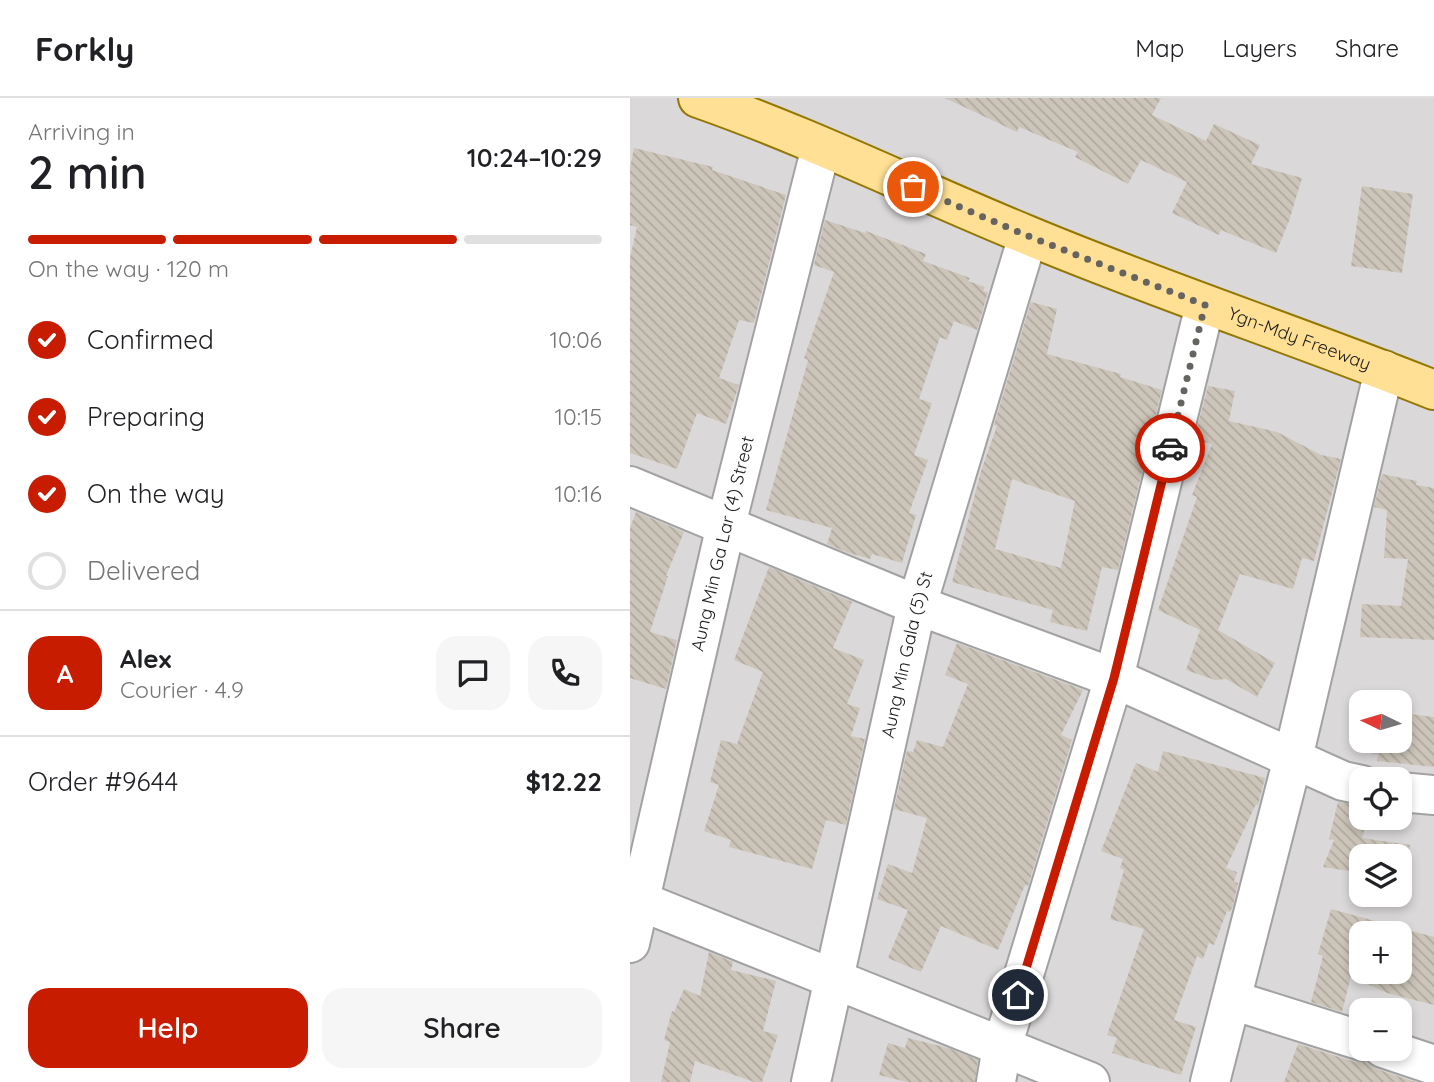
<!DOCTYPE html>
<meta charset="utf-8">
<style>
:root{--surface:#fff;--page:#f6f6f6;--text:#202124;--muted:#757577;--line:#e0e0e0;--accent:#c71c00}
body{margin:0;font-family:Quicksand,sans-serif;background:var(--page);color:var(--text);height:100vh;display:flex;flex-direction:column;font-size:26px;white-space:nowrap}
*{box-sizing:border-box;margin:0}
p{font-size:23px;color:var(--muted)}
.icon{flex:none;width:38px;height:38px;fill:none;stroke:currentColor;stroke-width:2;stroke-linecap:round;stroke-linejoin:round}
.map{position:relative;flex:1;overflow:hidden}
.drawer{display:flex;flex-direction:column;background:var(--surface);width:630px}
.drawer>*{flex:none}
.needle{width:46px;rotate:275deg}
.tools{position:absolute;left:719px;top:592px;display:grid;gap:14px}
.tools a{display:grid;place-items:center;width:63px;height:63px;border-radius:14px;background:var(--surface);box-shadow:0 4px 10px #0003;font-size:35px}
.pin{position:absolute;display:grid;place-items:center;width:60px;height:60px;color:#fff;margin:-30px;border:4px solid #fff;border-radius:50%;box-shadow:0 2px 7px #0007}
.courier{position:absolute;display:grid;place-items:center;width:70px;height:70px;margin:-35px;border:5px solid #c71c00;border-radius:50%;background:#fff;color:#222;box-shadow:0 2px 9px #0007}
.overview em{font-style:normal;font-weight:600}
.overview div{display:flex;flex-direction:column-reverse}
.overview{display:flex;align-items:center;justify-content:space-between;height:119px;padding:0 28px}
h1{font-size:46px;font-weight:600;line-height:52px}
.bar{display:grid;grid-template-columns:repeat(4,1fr);gap:10px 7px;align-content:center;height:84px;padding:0 28px}
.bar i{height:9px;border-radius:5px;background:var(--line)}
.bar .active{background:var(--accent)}
.bar p{grid-column:span 4}
.line{display:flex;align-items:center;gap:18px;padding:0 28px;border-top:2px solid var(--line)}
.line div{flex:1}
.round{display:grid;place-items:center;flex:none;width:74px;height:74px;border-radius:21px;background:var(--page)}
ol{padding:0 28px;list-style:none}
li{display:flex;align-items:center;gap:21px;height:77px}
li p{margin-inline-start:auto}
li .icon{padding:7px;border-radius:50%;background:var(--accent);color:#fff;stroke-width:4}
li:last-child{color:var(--muted)}
li i{width:38px;height:38px;border:4px solid var(--line);border-radius:50%}
.cta{display:flex;gap:14px;margin-top:auto;padding:14px 28px}
.cta a{flex:1;height:80px;border-radius:21px;background:var(--accent);color:#fff;font-size:28px;font-weight:600;line-height:80px;text-align:center}
.cta a+a{background:var(--page);color:var(--text)}
header{display:flex;align-items:center;gap:42px;box-sizing:border-box;height:98px;padding:0 35px;background:var(--surface);border-bottom:2px solid var(--line)}
header strong{font-size:33px}
nav{display:flex;gap:38px;margin-inline-start:auto;font-size:24px}
main{display:flex;flex:1;min-height:0}
.map>svg:first-child{display:block}
</style>
<header>
<strong>Forkly</strong>
<nav><a>Map</a><a>Layers</a><a>Share</a></nav>
</header>
<main>
<section class="drawer">
<div class="overview"><div><h1>2 min</h1><p>Arriving in</p></div><em>10:24–10:29</em></div>
<div class="bar"><i class="active"></i><i class="active"></i><i class="active"></i><i></i><p>On the way · 120 m</p></div>
<ol>
<li><svg class="icon" aria-label="check" viewBox="0 0 24 24"><path d="M5 12l5 5 9-10"/></svg>Confirmed<p>10:06</p></li>
<li><svg class="icon" aria-label="check" viewBox="0 0 24 24"><path d="M5 12l5 5 9-10"/></svg>Preparing<p>10:15</p></li>
<li><svg class="icon" aria-label="check" viewBox="0 0 24 24"><path d="M5 12l5 5 9-10"/></svg>On the way<p>10:16</p></li>
<li><i></i>Delivered</li>
</ol>
<div class="line" style="height:126px"><b class="round" style="background:var(--accent);color:#fff">A</b><div><b>Alex</b><p>Courier · 4.9</p></div><a class="round"><svg class="icon" aria-label="chat" viewBox="0 0 24 24"><path d="M4 5h16v11H9l-5 4z"/></svg></a><a class="round"><svg class="icon" aria-label="phone" viewBox="0 0 24 24"><path d="M5 4h4l2 5-3 2q2 4 5 5l2-3 5 2v4C11 20 4 13 5 4z"/></svg></a></div>
<div class="line" style="height:91px"><div>Order #9644</div><b>$12.22</b></div>
<div class="cta"><a>Help</a><a>Share</a></div>
</section>
<div class="map">
<svg width="804" height="984" viewBox="0 0 804 984">
<defs>
<pattern id="building-back-hatch" width="6" height="6" patternUnits="userSpaceOnUse" patternTransform="scale(1.75)"><rect width="6" height="6" fill="#cdc5b9"/><path d="M-1 5l2 2M0 0l6 6M5-1l2 2" fill="none" stroke="#afa99e"/></pattern>
</defs>
<rect width="100%" height="100%" fill="#eeebe0"/>
<path fill="#dad8d8" fill-rule="evenodd" d="M0 0H804V984H0ZM732 604H770V642H732ZM732 681H770V719H732ZM732 758H770V796H732ZM732 835H770V873H732ZM732 912H770V950H732Z"/>
<path fill="url(#building-back-hatch)" fill-rule="evenodd" d="M315 0H531L522 17 576 43 584 26 630 47 621 66 672 80 659 123 646 155 591 132 589 137 542 115 557 84 511 62 498 86 445 59 448 54 389 29 387 34Z
M4 50 83 69 82 72 156 97 124 225 109 222 89 280 109 287 96 326 67 315 47 371 0 355V160L7 129 0 127V70Z
M732 88 783 96 772 175 721 168Z
M195 122 235 135 236 133 296 156 293 163 340 180 338 183 355 189 353 193 358 194 347 232 324 223 317 242 310 239 289 301 302 305 284 357 298 362 279 415 286 417 272 465 242 456 240 461 219 455 197 446 202 430 136 412 178 262 174 260 204 174 184 167Z
M401 204 427 211 417 256 491 276 490 279 532 292 488 472 472 469 457 533 420 524 423 512 322 484 351 373 367 328 364 327ZM382 381 445 403 431 470 365 451Z
M578 288 605 293 599 323 647 334 691 357 711 361 684 463 672 460 663 491 610 476 588 532 645 565 627 599 596 581 585 582 556 572 570 532 528 512 567 399 562 397 582 346 564 342Z
M752 376 787 383 786 387 804 390V542L730 539 732 506 771 508 778 461 754 460 757 412 744 409Z
M6 414 54 434 36 478H38L20 534 47 542 36 591 0 580V430Z
M139 469 222 504 203 550 234 562 217 606 230 610 221 638 235 641 216 727 196 722 182 771 99 749 101 742 74 733 89 687 80 684 91 642 107 646 133 574 104 562Z
M327 545 453 592 431 637 442 642 398 788 395 787 368 852 311 828 291 874 258 860 278 812 247 801 258 766 282 775 297 720 264 711 277 653 283 654 287 642 313 649 338 586 315 577Z
M770 615 804 619V669L747 663 748 657 741 656 746 642H770Z
M533 653 635 680 628 707 626 706 596 770 607 774 604 784 608 785 603 808 600 814 597 813 584 847 579 845 573 861 567 858 544 922 566 929 551 977 482 955 487 940 477 937 514 831 480 821 494 772 490 770 493 761 471 753 506 665 528 674Z
M708 704 732 708V719H738L732 740 780 747 774 782H770V758H732V775L693 769 704 742 699 741Z
M701 811 804 839V907L757 895 721 878 712 914 681 904 693 858 688 856ZM732 835H770V873H732Z
M79 854 103 864 101 872 146 883 133 933 148 937 132 984H124L65 963 60 984H31L40 944 34 942 42 913 44 914 54 891 70 898Z
M278 940 318 950 348 962 345 984H277L249 977 258 945 275 950Z
M668 946 725 964H737L746 971 786 984H654Z"/>
<g fill="none" stroke-linecap="round" stroke-linejoin="round">
<g stroke="#a2a2a2" stroke-width="42">
<g id="minor">
<path d="M0 388 287 507 484 580 713 683 732 687"/>
<path d="M770 694 804 697"/>
<path d="M0 799 460 984"/>
<path id="s1" d="M0 845 96 427 191 49"/>
<path d="M602 902 732 943"/>
<path d="M753 950 804 967"/>
<path id="s2" d="M181 984 287 507 398 138"/>
<path d="M366 984 372 949 484 580 575 207"/>
<path d="M580 984 663 660 754 272"/>
</g>
</g>
<g stroke="#937700" stroke-width="42">
<g id="major">
<path id="s3" d="M68 0C180 39 287 92 397 137 531 193 669 238 804 292"/>
</g>
</g>
<use href="#minor" stroke="#fff" stroke-width="38"/>
<use href="#major" stroke="#ffe094" stroke-width="38"/>
</g>
<g fill="none" stroke-linecap="round" stroke-linejoin="round">
<path stroke="#656460" stroke-width="7" stroke-dasharray="0 12.6" d="M283 89 398 138 575 207 540 350"/>
<path stroke="#c71c00" stroke-width="9" d="M388 897 484 580 540 350"/>
</g>
<g text-anchor="middle" stroke-width="5" stroke-linejoin="round" paint-order="stroke">
<g font-size="18" fill="#1b1b1b" stroke="#fff">
<text dy="6" stroke="none"><textPath href="#s3" startOffset="648">Ygn-Mdy Freeway</textPath></text>
<text dy="6" stroke="none"><textPath href="#s1" startOffset="410">Aung Min Ga Lar (4) Street</textPath></text>
<text dy="6" stroke="none"><textPath href="#s2" startOffset="438">Aung Min Gala (5) St</textPath></text>
</g>
</g>
</svg>
<div class="tools">
<a><svg class="needle" viewBox="-14 -14 28 28"><path d="M0-13l5 13h-10z" fill="#e53935"/><path d="M0 13l5-13h-10z" fill="#757577"/></svg></a>
<a><svg class="icon" aria-label="locate" viewBox="0 0 24 24"><circle cx="12" cy="12" r="6"/><path d="M12 2v4M12 18v4M2 12h4M18 12h4"/></svg></a>
<a><svg class="icon" aria-label="layers" viewBox="0 0 24 24"><path d="M12 4l9 5-9 5-9-5zM3 14l9 5 9-5"/></svg></a>
<a>+</a>
<a>−</a>
</div>
<div class="pin" style="left:283px;top:89px;background:#ea580c"><svg class="icon" aria-label="bag" viewBox="0 0 24 24"><path d="M5 8h14l-1 12H6zM9 8a3 3 0 0 1 6 0"/></svg></div>
<div class="pin" style="left:388px;top:897px;background:#1f2937"><svg class="icon" aria-label="home" viewBox="0 0 24 24"><path d="M3 11l9-7 9 7M6 9v11h12V9"/></svg></div>
<div class="courier" style="left:540px;top:350px"><svg class="icon" aria-label="car" viewBox="0 0 24 24"><path d="M5 17H2v-5l4-1 3-4h7l3 4 3 1v5h-3M9 17h6M6 11h13"/><circle cx="7" cy="17" r="2"/><circle cx="17" cy="17" r="2"/></svg></div>
</div>
</main>
